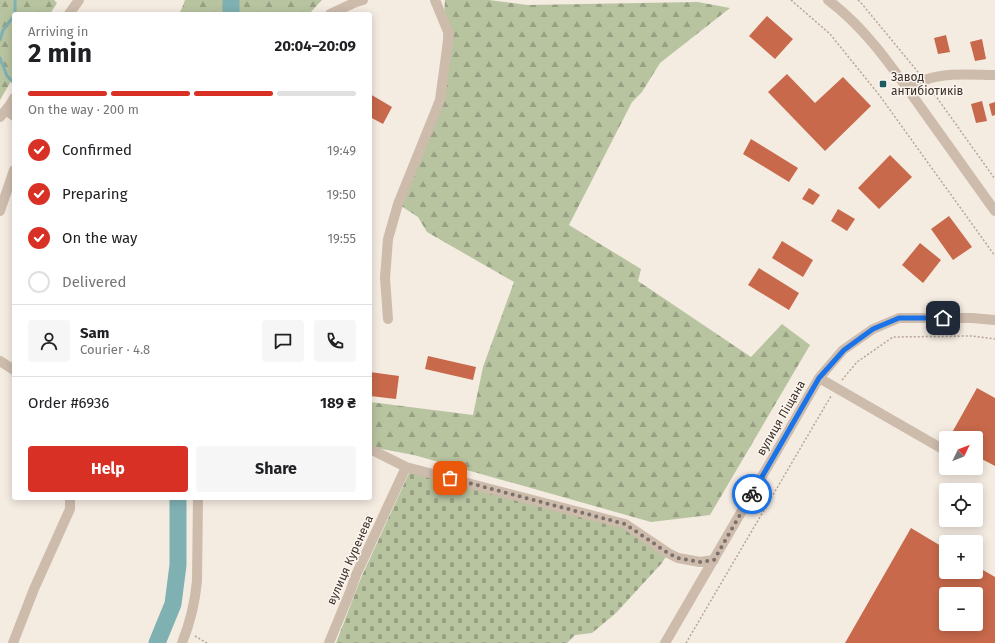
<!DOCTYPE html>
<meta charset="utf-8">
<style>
:root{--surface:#fff;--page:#f6f6f6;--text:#202124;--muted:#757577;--line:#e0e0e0;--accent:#d93025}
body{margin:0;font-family:"Fira Sans",sans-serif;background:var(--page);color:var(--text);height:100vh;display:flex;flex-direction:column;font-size:15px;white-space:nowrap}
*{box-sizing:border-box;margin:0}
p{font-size:13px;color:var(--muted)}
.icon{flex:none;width:22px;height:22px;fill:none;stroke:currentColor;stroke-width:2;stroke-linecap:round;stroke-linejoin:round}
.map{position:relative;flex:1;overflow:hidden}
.side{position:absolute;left:12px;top:12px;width:360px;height:488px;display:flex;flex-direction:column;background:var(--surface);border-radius:4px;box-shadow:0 2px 10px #0003}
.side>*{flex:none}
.needle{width:26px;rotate:47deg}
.tools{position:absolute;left:939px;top:431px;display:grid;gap:8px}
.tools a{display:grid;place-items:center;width:44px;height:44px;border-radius:4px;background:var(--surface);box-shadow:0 2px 10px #0003;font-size:20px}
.pin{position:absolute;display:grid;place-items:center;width:34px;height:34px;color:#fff;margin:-17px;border-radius:8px;box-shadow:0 2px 6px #0006}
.courier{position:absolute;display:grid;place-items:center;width:40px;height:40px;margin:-20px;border:3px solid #1a73e8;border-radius:50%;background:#fff;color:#222;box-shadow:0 1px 5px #0007}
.summary em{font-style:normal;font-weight:700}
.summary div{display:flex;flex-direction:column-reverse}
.summary{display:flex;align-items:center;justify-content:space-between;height:68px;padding:0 16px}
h1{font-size:26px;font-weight:700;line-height:30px}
.bar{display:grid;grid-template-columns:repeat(4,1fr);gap:6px 4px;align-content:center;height:48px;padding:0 16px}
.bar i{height:5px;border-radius:3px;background:var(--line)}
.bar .current{background:var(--accent)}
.bar p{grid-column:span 4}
.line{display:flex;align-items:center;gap:10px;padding:0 16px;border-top:1px solid var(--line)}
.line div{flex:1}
.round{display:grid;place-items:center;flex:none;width:42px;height:42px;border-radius:4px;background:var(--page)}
ol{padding:0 16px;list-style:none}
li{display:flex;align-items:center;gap:12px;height:44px}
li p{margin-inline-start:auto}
li .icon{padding:4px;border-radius:50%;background:var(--accent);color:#fff;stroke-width:4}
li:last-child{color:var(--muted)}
li i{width:22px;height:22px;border:2px solid var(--line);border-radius:50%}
.cta{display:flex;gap:8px;margin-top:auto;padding:8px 16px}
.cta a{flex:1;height:46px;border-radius:4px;background:var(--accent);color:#fff;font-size:16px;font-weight:700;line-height:46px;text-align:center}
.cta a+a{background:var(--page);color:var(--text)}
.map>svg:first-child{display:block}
</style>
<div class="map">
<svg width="995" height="643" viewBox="0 0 995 643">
<defs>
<pattern id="forest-firs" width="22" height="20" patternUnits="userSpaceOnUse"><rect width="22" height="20" fill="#b8c4a0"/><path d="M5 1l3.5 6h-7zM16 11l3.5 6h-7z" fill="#97a083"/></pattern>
<pattern id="cemetery-stones" width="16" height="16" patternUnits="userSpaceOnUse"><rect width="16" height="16" fill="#b8c4a0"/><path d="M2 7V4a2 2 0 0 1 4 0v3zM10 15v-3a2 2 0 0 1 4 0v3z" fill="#97a083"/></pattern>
</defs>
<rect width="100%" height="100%" fill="#f4ebe1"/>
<path fill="url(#forest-firs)" d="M0 0H54L57 3 50 14H14V76L0 100Z
M185 0H322L309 14H179L182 8Z
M445 0H489L528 5 698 2 730 8 660 63 642 92 632 102 569 225 641 269 638 281 751 357 782 324 810 345 710 515 651 522 414 455 376 448 370 445V402L473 415 483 367 514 282 427 232 418 217 398 204 440 100Z"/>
<path fill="url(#cemetery-stones)" d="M410 471 625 524 668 553 662 563 616 613 592 633 575 635 567 643H336L361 578Z"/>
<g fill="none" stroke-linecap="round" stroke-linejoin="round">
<path stroke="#7fb0b2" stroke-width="3" d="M15 0V14
M0 40 3 30 14 16
M0 58 7 76 14 83"/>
<path stroke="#7fb0b2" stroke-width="17" d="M231 14V0
M157 643 173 604 178 565V498"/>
</g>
<path fill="#c8694b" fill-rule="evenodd" d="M767 16 793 39 775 59 749 36Z
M946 35 950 52 938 54 934 38Z
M982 39 986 59 975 61 970 42Z
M787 74 815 103 843 77 871 106 825 151 768 92Z
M370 94 392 107 383 124 370 117Z
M982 101 987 121 976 123 971 104Z
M995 102V115L992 116 989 104Z
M751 139 798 168 789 182 743 154Z
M890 155 912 177 879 209 858 188Z
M809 188 820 195 813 205 802 199Z
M838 209 855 219 847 231 831 221Z
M949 216 972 247 953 260 931 229Z
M782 241 813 260 803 277 772 258Z
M920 243 941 260 923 283 902 265Z
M759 268 799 293 789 310 748 285Z
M428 356 476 367 473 380 425 369Z
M370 372 399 376 396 399 370 396Z
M977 388 995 398V466L976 456V438H949Z
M911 528 946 549V572H976V566L995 577V643H845ZM946 594H976V624H946Z"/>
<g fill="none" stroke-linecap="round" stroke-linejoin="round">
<path stroke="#b9a596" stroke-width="1.5" stroke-dasharray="2 2" stroke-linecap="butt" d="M791 0 830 34 880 96 995 256
M858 0 862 4 918 72
M930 88 995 179
M842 380 857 362 893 337 971 336 995 339
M195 636 207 643
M686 643 831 396"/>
<path stroke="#cdbbac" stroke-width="10" d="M828 0C867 29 894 70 922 109 946 143 971 177 995 211
M69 14 79 0
M330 14 356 2 363 0
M908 88C913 86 919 82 925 80 945 72 974 75 995 75
M6 110 14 116
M0 117 10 105 14 98
M0 211 14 170
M388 319 385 278 388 239 398 204 440 100 449 34 435 0
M0 361 14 370
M819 378 946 451
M370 449 406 467 625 524 668 553 678 558 700 562 714 560
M13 643 34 589 70 509V498
M182 643C190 623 195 603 197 581L198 498
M329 643 350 592 356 575 406 467
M665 643 789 430 819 378 843 350 873 329 899 318H972L995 320"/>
</g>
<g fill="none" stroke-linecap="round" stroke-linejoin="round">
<path stroke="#7c716b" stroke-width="4" stroke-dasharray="0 7.2" d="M450 478 625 524 668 553 678 558 700 562 714 560 752 494"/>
<path stroke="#1a73e8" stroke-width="5" d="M752 494 819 378 844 350 873 329 899 318H943"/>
</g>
<rect fill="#1f5a5e" stroke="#fbf5ee" stroke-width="1.5" x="879" y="80" width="8" height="8" rx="2"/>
<g text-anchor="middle" stroke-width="3" stroke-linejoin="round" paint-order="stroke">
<g font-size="12" fill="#3b302b" stroke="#fbf5ee" text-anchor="start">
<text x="891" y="81">Завод<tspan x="891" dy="14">антибіотиків</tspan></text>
</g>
<g font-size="12" fill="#3b302b" stroke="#fbf5ee">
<text transform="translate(781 418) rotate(-60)" y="4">вулиця Піщана</text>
<text transform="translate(350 560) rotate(-66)" y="4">вулиця Куренева</text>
</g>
</g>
</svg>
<div class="tools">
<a><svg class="needle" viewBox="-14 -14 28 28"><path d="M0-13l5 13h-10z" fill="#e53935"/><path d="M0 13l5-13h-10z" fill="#757577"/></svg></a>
<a><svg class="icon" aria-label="locate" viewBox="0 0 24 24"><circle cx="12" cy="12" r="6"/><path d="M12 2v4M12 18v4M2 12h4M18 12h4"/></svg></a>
<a>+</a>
<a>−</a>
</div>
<div class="pin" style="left:450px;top:478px;background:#ea580c"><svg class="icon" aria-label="bag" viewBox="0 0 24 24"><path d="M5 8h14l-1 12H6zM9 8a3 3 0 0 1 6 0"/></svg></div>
<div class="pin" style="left:943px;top:318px;background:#1f2937"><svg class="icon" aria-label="home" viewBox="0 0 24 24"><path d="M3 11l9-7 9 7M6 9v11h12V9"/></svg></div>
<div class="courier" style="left:752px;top:494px"><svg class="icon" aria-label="bike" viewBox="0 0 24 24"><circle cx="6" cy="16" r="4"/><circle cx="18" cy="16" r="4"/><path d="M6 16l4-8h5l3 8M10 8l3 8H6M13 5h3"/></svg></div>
<section class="side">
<div class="summary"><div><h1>2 min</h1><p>Arriving in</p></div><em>20:04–20:09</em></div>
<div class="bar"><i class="current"></i><i class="current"></i><i class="current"></i><i></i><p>On the way · 200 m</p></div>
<ol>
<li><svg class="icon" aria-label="check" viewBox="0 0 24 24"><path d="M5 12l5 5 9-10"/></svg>Confirmed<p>19:49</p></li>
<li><svg class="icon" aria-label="check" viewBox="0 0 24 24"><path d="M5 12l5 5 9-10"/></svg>Preparing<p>19:50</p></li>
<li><svg class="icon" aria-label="check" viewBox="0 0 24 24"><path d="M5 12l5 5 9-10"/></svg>On the way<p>19:55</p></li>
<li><i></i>Delivered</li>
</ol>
<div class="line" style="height:72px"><a class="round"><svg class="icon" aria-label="person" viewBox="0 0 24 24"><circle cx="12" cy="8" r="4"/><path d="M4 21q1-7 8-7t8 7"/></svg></a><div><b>Sam</b><p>Courier · 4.8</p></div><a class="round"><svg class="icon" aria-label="chat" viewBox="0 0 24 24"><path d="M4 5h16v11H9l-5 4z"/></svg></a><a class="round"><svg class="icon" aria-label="phone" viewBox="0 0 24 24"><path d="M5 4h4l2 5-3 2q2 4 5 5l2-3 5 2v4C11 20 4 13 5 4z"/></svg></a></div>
<div class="line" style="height:52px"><div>Order #6936</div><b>189 ₴</b></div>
<div class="cta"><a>Help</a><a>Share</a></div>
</section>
</div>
